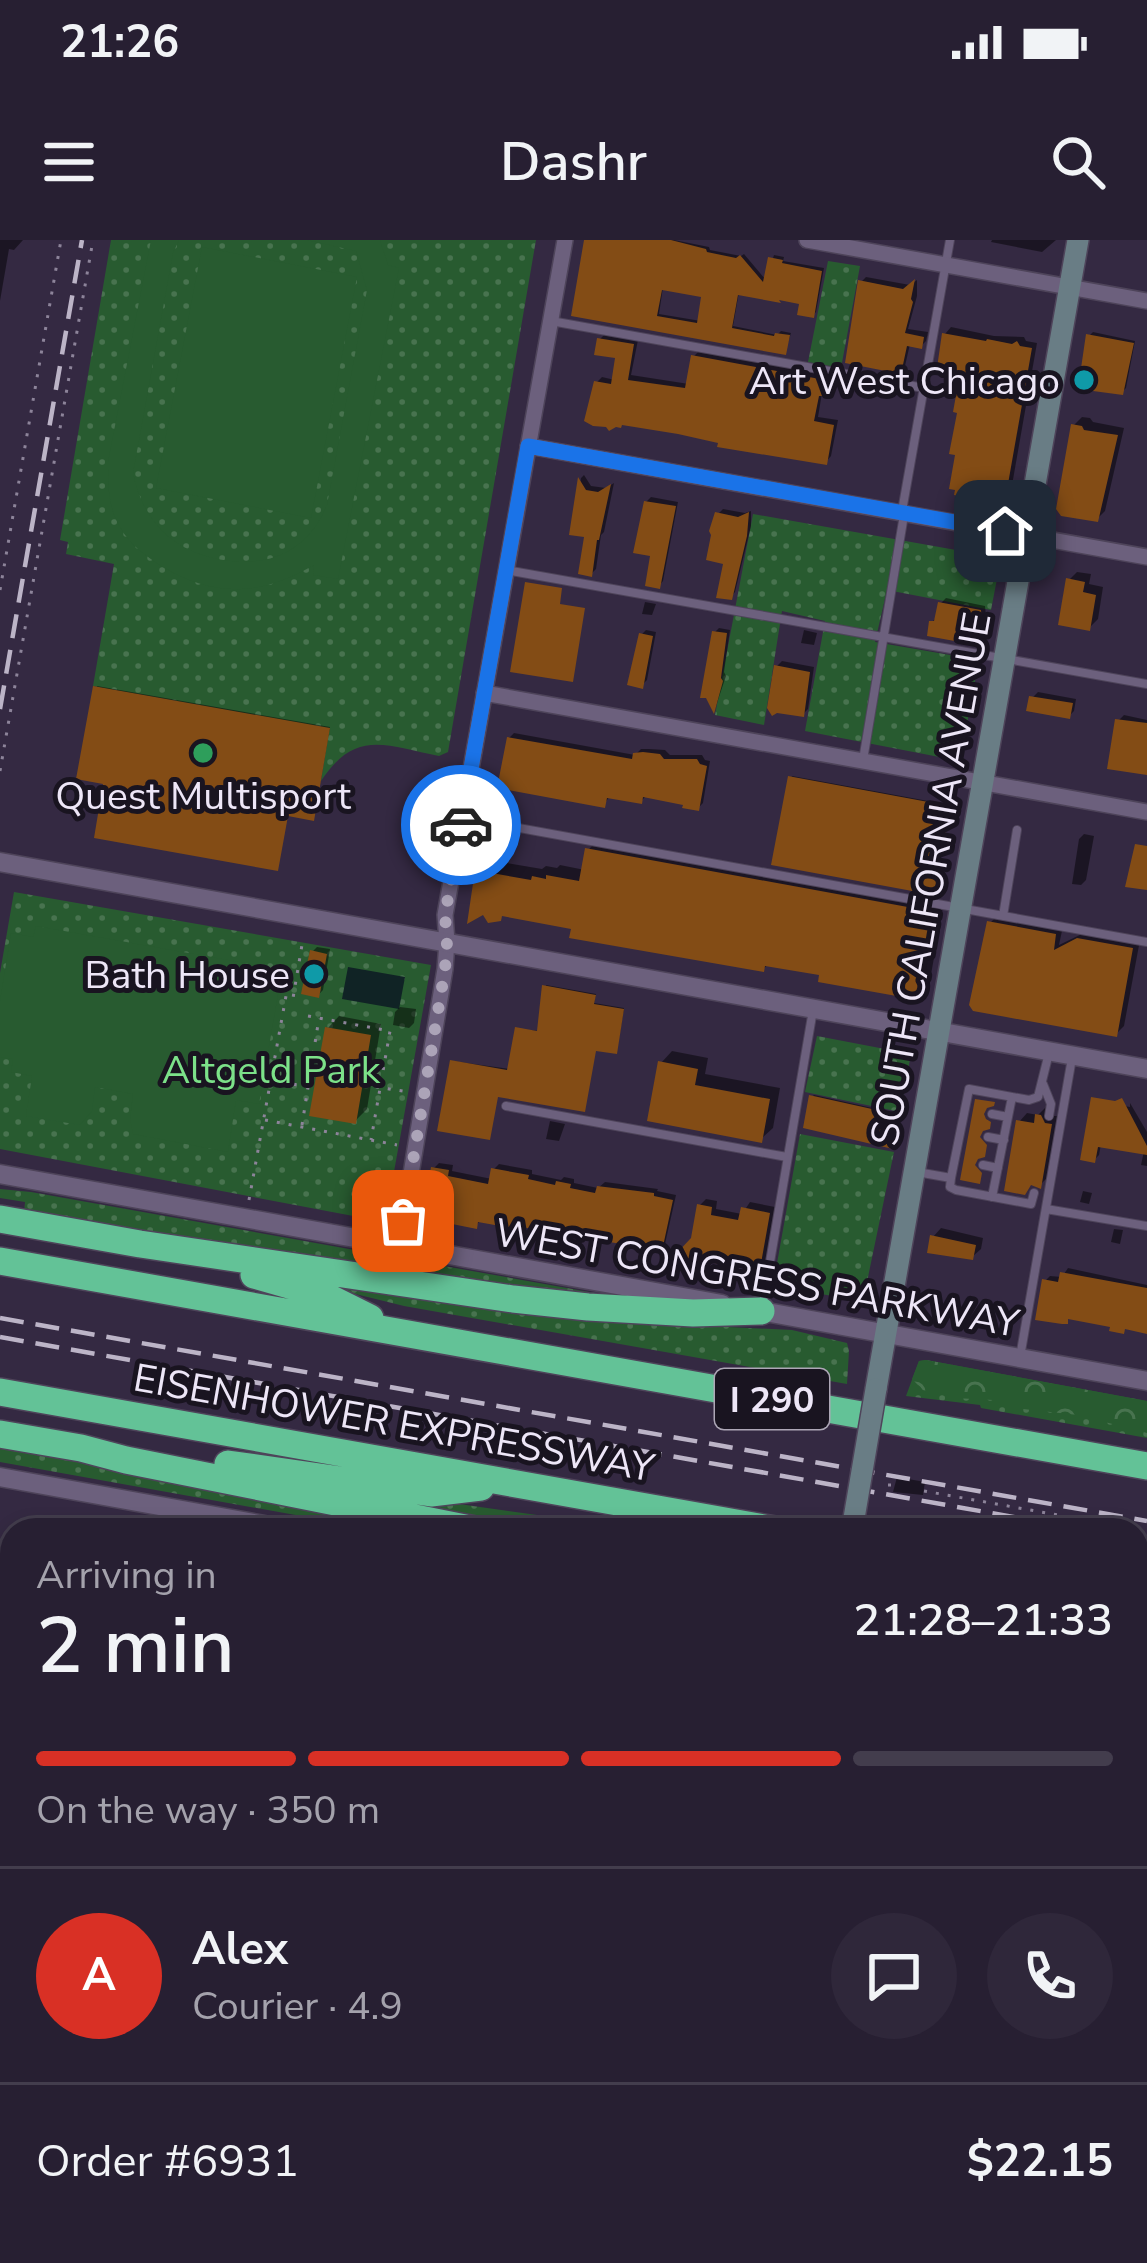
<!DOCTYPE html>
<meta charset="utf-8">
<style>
:root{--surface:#271f32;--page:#2f273a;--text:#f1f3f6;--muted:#a4a2ac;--line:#433d4d;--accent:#d93025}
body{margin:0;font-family:"Nunito Sans",sans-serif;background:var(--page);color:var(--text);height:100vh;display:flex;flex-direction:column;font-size:45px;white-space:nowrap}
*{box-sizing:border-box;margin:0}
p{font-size:39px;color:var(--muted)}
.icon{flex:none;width:66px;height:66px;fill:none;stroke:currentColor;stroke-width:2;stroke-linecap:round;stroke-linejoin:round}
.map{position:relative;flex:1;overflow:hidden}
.details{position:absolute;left:0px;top:1278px;width:1149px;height:747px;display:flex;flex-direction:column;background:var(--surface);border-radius:36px 36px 0 0;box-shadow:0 6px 18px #0003,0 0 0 3px var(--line)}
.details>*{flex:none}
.pin{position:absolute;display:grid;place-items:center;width:102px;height:102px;color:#fff;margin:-51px;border-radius:24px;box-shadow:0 6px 18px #0006}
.courier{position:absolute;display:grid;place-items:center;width:120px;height:120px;margin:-60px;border:9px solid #1a73e8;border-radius:50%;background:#fff;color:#222;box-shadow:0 3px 15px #0007}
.head em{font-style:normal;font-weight:600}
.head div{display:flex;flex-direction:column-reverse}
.head{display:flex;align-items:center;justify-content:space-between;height:204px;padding:0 36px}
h1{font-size:78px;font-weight:600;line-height:90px}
.bar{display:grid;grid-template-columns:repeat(4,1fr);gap:18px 12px;align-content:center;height:144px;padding:0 36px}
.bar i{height:15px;border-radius:9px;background:var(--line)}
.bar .selected{background:var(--accent)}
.bar p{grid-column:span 4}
.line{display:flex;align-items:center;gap:30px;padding:0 36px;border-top:3px solid var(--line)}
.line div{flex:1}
.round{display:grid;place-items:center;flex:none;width:126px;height:126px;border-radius:63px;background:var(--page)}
.status{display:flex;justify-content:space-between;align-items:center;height:84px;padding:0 60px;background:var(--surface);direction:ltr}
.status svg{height:33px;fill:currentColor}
header{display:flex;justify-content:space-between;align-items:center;height:156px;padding:0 36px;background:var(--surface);font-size:54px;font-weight:600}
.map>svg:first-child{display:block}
</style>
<div class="status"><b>21:26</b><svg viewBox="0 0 49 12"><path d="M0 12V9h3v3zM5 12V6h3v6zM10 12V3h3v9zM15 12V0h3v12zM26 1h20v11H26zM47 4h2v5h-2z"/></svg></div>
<header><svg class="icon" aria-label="menu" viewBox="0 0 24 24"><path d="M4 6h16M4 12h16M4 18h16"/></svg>Dashr<svg class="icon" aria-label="search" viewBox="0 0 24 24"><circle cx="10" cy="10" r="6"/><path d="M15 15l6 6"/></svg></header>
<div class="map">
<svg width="1147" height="2023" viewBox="0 0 1147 2023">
<defs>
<pattern id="grass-dots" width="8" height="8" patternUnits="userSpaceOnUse" patternTransform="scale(3)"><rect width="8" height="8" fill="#285b30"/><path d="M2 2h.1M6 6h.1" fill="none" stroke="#48734f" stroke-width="1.8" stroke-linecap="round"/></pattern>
<pattern id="forest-crowns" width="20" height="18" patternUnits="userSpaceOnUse" patternTransform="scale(3)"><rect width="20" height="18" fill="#285b30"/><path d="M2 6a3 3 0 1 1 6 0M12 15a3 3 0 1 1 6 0" fill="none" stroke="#48734f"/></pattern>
</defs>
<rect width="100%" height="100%" fill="#342942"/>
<path fill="#3a3243" d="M0 1667 12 1669V1893L0 1891Z"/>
<path fill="url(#grass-dots)" d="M111 0H536L448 512 439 516C386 506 356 488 321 541L329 488 93 446 114 324 66 314 68 302 60 300Z
M828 21 860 26 841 128 808 122Z
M753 274 1001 318 991 370 887 350 875 402 979 420 960 521 805 491 825 381 782 371 764 485 715 475Z
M14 652 431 725 385 982 0 909V733Z
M817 796 911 814 900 872 805 852Z
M800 894 894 912 863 1061 773 1046Z
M0 949 31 952 617 1057 501 1049 24 972 25 962 0 958Z
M283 1036 666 1084 792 1090 847 1103 849 1111 847 1144 404 1066Z
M926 1120 1147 1161V1198L981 1168 980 1165 906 1156 919 1121Z
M0 1206 440 1290H379L0 1222Z
M255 1235 537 1275 619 1290H511Z"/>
<path fill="url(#forest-crowns)" d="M926 1120 1147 1161V1193L1078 1175 1014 1168 993 1160 954 1158 923 1150 912 1139 919 1121Z"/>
<path fill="#285b30" d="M151 0H179L173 13 133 233C138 258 149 280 169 297 198 321 251 330 285 313 305 303 319 285 327 265L367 50 356 11 307 0H380L388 25 399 28 338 339 313 335 314 325C261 356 215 358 161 326 146 316 129 304 120 287 108 267 108 245 108 222Z
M202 7 357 37 311 278 156 248Z
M36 686 261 726 259 739 280 743 259 864 236 860 228 912 133 894 130 879 133 854 95 847 92 871 80 885 26 876 32 836 11 832 13 819 0 817V761L11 693 33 697Z"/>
<path fill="#102325" d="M348 727 405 737 399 769 342 759Z"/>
<path fill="#0007" fill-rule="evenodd" d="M0 0H23L14 10 9 9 0 61Z
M587 0H674L709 7 710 10 741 16 744 14 766 40 774 15 784 17 783 21 824 28 816 72 813 75 803 61 739 52 733 86 777 95 781 91 791 93 785 112 574 74ZM663 47 705 55 701 81 659 74Z
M992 0H1056L1042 12 991 2Z
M866 37 910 45 917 40V56L908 89 928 92 926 101 921 106 910 104 905 126 900 131 861 42Z
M951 87 994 96 1024 97 1026 101 1037 103 1011 251 999 261 963 130 945 94Z
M1093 92 1135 101 1126 148 1122 152 1089 96Z
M605 94 638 100 631 135 689 144 694 116 699 111 829 135 827 148 822 153 818 177 838 180 831 216 826 222 596 143 602 137 615 140 619 116 600 99Z
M1082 177 1090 178 1093 182 1124 188 1105 271 1097 279 1074 185Z
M584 235 591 246 606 248 614 243 604 292 601 295 596 329 591 334 587 295 573 292 581 238Z
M651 257 678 262 663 341 659 346 646 262Z
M723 269 745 273 751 271V286L735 352 731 357 718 274Z
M1077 332 1091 334 1089 344 1103 347 1098 379 1089 388 1069 340Z
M946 358 985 366 986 376 978 382 975 396 970 401 932 382 938 376 941 363Z
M645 362 656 364 652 375 642 374Z
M719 388 730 390 724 432 726 436 715 469 714 393Z
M646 390 656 392 647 440 642 445 641 395Z
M804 390 817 393 814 405 801 403Z
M782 421 814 427 808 469 803 474 777 426Z
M97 446 330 487 314 576 107 541Z
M1038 452 1076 459 1074 471 1069 476 1033 457Z
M1124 475 1147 480V533L1118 481Z
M514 493 635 515 641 509H649L665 510 670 515H702L705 520 710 521 703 563 698 568 647 555 641 561 610 556 604 564 509 498Z
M792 536 950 565 935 650 933 652 791 538Z
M1084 594 1094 596 1086 640 1081 645 1072 644 1079 599Z
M599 599 944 661 929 746 918 757 822 733 769 724 763 729 574 686 478 632 489 620 542 629 546 626 557 628 560 625 585 630 588 610Z
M998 675 1063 686 1059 705 1088 691 1140 700 1124 786 1116 794 990 683Z
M317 707 330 709 323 750 318 755 312 712Z
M546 745 596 754 594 763 624 768 617 809 596 808 498 854 489 897 452 821 510 829 517 789 540 791Z
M400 767 416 769 414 783 409 788 393 785 395 772Z
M339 776 381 784 367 869 355 881 328 788Z
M672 811 708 818 705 834 780 848 773 888 761 899 661 823Z
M814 855 899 874 893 904 812 857Z
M1094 860 1130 867V863L1147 892V926L1141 925 1144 911 1101 904 1099 915 1094 920Z
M1046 867 1053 876H1059L1048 937 1040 945 1019 882 1027 873 1038 875Z
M550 881 565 884 559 901 546 899Z
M439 923 453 925 452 931 492 939 494 929 499 924 532 930V934L561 940 564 937 574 939V943L598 948 605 942 658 949 657 951 676 955 665 1004 659 1009 482 979 476 985 434 928Z
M1083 951 1092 953 1089 964 1080 962Z
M706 959 717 961 716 969 742 974 750 962 775 967 766 1019 759 1026 694 1000 699 966Z
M941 988 983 998 981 1009 972 1017 933 997Z
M1114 989 1123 990 1120 1004 1111 1002Z
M1068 1028 1147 1045V1091L1070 1077 1066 1081 1045 1041 1050 1036 1062 1037Z
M897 1237 925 1242 923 1255 893 1252Z
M0 1373 12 1374V1417L0 1414Z
M0 1545 12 1548V1615L0 1612Z
M1137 1668 1147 1670V1690L1137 1688Z
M1137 1718 1147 1720V1740L1137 1738Z
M1137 1760 1147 1761V1818L1145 1814 1137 1812Z
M0 1930 9 1931 8 1937 12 1938V1981L0 1979Z
M1137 1973 1147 1975V2023H896L836 2013H1137Z
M251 2013H412L428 2016 435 2013 436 2016 442 2017V2020L460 2023H305Z"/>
<path fill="#834c15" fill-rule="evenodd" d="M584 0H671L706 9 707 12 736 18 740 15 763 42 768 17 783 20 782 23 822 31 814 78 797 75 799 64 779 60 781 63 738 55 732 88 774 96 775 93 790 95 786 115 571 76ZM662 50 701 57 697 83 657 76Z
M915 39 911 59 913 62 905 93 924 97 922 109 907 106 901 134 845 123 858 40 903 49Z
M942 93 986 101 987 99 1012 104 1017 101 1020 106 1032 108 1005 261 1000 265 954 255 955 250 949 249 955 215 949 214 957 173 953 172 960 133 937 128Z
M1086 94 1134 103 1123 155 1078 149Z
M597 98 634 104 628 140 685 148 691 115 825 140 823 156H819L814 181 834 185 827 225 717 207 718 203 678 194 622 185 621 188 616 187 609 191 606 187 593 186 584 181 594 141 611 144 615 118 594 115Z
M1071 184 1082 186 1084 190 1118 195 1098 282 1061 276 1056 269Z
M578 237 586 250 598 252 611 244 599 300H597L592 337 578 334 584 297 569 295Z
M644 261 676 266 660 349 645 346 650 316 633 313Z
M715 272 738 277 749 272 747 296 732 360 716 358 723 324 706 320 711 295 709 291Z
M1066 338 1085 342 1083 352 1096 355 1090 391 1058 385Z
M525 342 562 348 560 364 585 368 573 442 510 432Z
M938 362 981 370 982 384 975 385 971 404 927 396 929 381H934Z
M712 391 727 393 721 438 723 441 714 474 706 458H700Z
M639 393 653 396 643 449 627 445Z
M774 425 810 432 804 477 777 473 772 476 767 468Z
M93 446 330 488 314 581 288 576 278 631 94 598 103 544 76 539Z
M1029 456 1073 463 1070 479 1026 471Z
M1115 479 1147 483V535L1107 529Z
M507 497 632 519 633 513 643 512 660 514 664 519H697L700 524 707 526 699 571 682 568 683 565 643 557 642 564 607 558 605 568 497 548Z
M788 536 950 566 934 655 771 625Z
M1135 604 1147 606V650L1125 647Z
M585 608 935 672 919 760 818 742 819 735 765 726 764 732 569 698 571 689 502 676 501 681 488 683 483 675 467 684 475 630 531 640 532 636 546 639V635L579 641Z
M987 681 1056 694 1054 710 1077 698 1133 708 1117 797 973 771 969 765Z
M310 710 327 714 319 758 301 754Z
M542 745 596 755 594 764 624 769 617 814 596 811 585 872 498 857 490 900 437 891 450 820 507 830 515 787 537 791Z
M325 787 371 795 356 884 309 876Z
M658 821 698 829 695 845 770 859 762 903 647 881Z
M809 855 899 875 893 909 803 888Z
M1091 857 1115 861 1122 858 1147 906V915L1098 907 1095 923 1080 920Z
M975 859 995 862 994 866 987 868 984 874 986 879 991 882 990 889 983 891 980 897 987 905 985 917 978 919 975 925 982 933 980 944 960 940Z
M1035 874 1041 875 1045 883 1052 884 1041 949 1031 945 1025 955 1004 951 1016 880 1034 883Z
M431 927 449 930 448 936 488 944 491 928 529 935 528 939 555 945 556 941 571 944 570 948 595 953 597 946 654 953V956L673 960 662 1011 563 994V998L546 994 547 992 517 986V989L478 982 477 989 422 978Z
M697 964 712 967 711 975 738 980 741 967 770 973 760 1029 684 1019 685 1015 676 1014 691 998Z
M930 995 976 1005 973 1020 927 1013Z
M1060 1032 1147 1048V1094L1125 1089 1124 1094 1109 1091 1110 1087 1068 1079V1084H1062L1035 1080 1042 1039 1058 1042Z"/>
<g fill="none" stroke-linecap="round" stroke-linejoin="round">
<g stroke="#4e445a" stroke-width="10">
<path id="service" d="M551 81 924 148
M902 271 950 0
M506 330 1147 444
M863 520 904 275
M464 578 1147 702
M1003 676 1017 590
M1043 844 1051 864 1049 876
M506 866 787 917
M992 874 1008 877
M988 897 1004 900
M983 925 998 928
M917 932 951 938 969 849 1029 860 1038 857 1049 813
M951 938 950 947 956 950 1031 964 1034 953
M992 957 1012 857
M1046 969 1147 986
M763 1063 813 770
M1020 1117 1072 818
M0 1347 12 1349
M0 1543 12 1545
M1137 1571 1147 1573
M1137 1719 1147 1721"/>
</g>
<g stroke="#4e445a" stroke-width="18">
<path id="minor" d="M807 0 1147 61
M528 206 1147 317
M484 453 1147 572
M399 1006 445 729 447 702 445 675 565 0
M0 1444 12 1446
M0 1903 12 1905
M612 2013 668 2023
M209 2023 211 2013"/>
</g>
<g stroke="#4e445a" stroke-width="21">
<path id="tertiary" d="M0 622 1147 829
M0 934 722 1064
M755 1070 1147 1141
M0 1237 292 1290
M1137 1443 1147 1445
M0 1648 12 1650
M1137 1850 1147 1852"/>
</g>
<g stroke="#4e445a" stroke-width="24">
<path id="secondary" d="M876 1149 1078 0
M724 2023 726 2013"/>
</g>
<g stroke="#4e445a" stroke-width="30">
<path id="motorway" d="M0 979 140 1004 513 1059 588 1067 693 1073 761 1071
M0 1021 1147 1226
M254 1035 324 1055 370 1078
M0 1152 775 1290
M0 1194 81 1208 126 1220 475 1290
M228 1224 431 1253 481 1247
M1137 1352 1147 1354"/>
</g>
<path stroke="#8d849a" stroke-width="3" stroke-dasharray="3 9" stroke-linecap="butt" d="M0 350 61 0
M0 531 93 0
M308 776 390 791 371 900
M270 840 314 848
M364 845 409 852
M265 880 397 905
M302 885 319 778
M249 960 286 756 293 758 303 699
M888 1245H891
M924 1251 1147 1291"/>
<use href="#service" stroke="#6c607d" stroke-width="8"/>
<use href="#minor" stroke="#6c607d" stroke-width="15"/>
<use href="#tertiary" stroke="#6c607d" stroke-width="18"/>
<use href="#secondary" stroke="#697d85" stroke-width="21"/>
<use href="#motorway" stroke="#63c297" stroke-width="27"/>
<path stroke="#bcb4c7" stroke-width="4.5" stroke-dasharray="24 12" stroke-linecap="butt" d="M0 469 82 0
M0 1078 1147 1281
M0 1097 1087 1290
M1137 1298 1147 1300"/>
<g stroke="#4e445a" stroke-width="24" stroke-linecap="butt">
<path id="secondary-bridge" d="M852 1290 876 1149"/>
</g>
<use href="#secondary-bridge" stroke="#697d85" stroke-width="21"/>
</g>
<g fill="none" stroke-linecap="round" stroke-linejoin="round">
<path stroke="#aca4b8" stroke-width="12" stroke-dasharray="0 21.6" d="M403 981 445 729 447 702 445 675 461 585"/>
<path stroke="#1a73e8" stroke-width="15" d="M461 585 528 206 1005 291"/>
</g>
<g fill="#0f9aa8" stroke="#191420" stroke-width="4.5">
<circle cx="1084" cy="140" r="12"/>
<circle cx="314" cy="734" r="12"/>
</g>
<circle fill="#2e9e5b" stroke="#191420" stroke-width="4.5" cx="203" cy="513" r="12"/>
<g text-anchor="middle" stroke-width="10" stroke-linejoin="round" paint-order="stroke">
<rect fill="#191420" stroke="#ada7b6" stroke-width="3" x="715" y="1129" width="114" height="60" rx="9"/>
<g font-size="36" font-weight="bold" fill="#ede6f7">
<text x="772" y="1172">I 290</text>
</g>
<g font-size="39" fill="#ede6f7" stroke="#191420" text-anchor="end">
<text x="1060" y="154">Art West Chicago</text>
<text x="203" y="569" text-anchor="middle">Quest Multisport</text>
<text x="290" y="748">Bath House</text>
</g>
<g font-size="39" fill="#ede6f7" stroke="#191420">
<text transform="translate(930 639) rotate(-80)" y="14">SOUTH CALIFORNIA AVENUE</text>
<text transform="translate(757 1037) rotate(10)" y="14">WEST CONGRESS PARKWAY</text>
<text transform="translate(394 1182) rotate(10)" y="14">EISENHOWER EXPRESSWAY</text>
</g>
<g font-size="39" fill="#7ce189" stroke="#191420">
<text x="271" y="843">Altgeld Park</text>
</g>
</g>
</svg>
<div class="pin" style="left:403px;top:981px;background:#ea580c"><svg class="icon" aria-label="bag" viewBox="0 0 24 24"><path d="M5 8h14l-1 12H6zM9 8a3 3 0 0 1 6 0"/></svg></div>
<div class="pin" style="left:1005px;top:291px;background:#1f2937"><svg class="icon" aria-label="home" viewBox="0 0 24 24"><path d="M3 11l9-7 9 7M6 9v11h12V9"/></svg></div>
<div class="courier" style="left:461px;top:585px"><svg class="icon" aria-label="car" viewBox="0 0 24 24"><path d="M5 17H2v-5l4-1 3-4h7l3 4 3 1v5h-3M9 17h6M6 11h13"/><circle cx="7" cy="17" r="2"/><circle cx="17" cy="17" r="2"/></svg></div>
<section class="details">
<div class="head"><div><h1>2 min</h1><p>Arriving in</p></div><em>21:28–21:33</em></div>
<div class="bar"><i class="selected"></i><i class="selected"></i><i class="selected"></i><i></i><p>On the way · 350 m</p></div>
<div class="line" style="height:216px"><b class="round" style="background:var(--accent);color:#fff">A</b><div><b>Alex</b><p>Courier · 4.9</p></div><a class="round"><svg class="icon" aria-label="chat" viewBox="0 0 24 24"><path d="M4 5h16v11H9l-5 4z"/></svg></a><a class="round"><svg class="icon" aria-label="phone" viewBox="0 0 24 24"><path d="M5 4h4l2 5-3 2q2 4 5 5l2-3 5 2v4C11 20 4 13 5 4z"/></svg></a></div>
<div class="line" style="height:156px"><div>Order #6931</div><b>$22.15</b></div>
</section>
</div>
